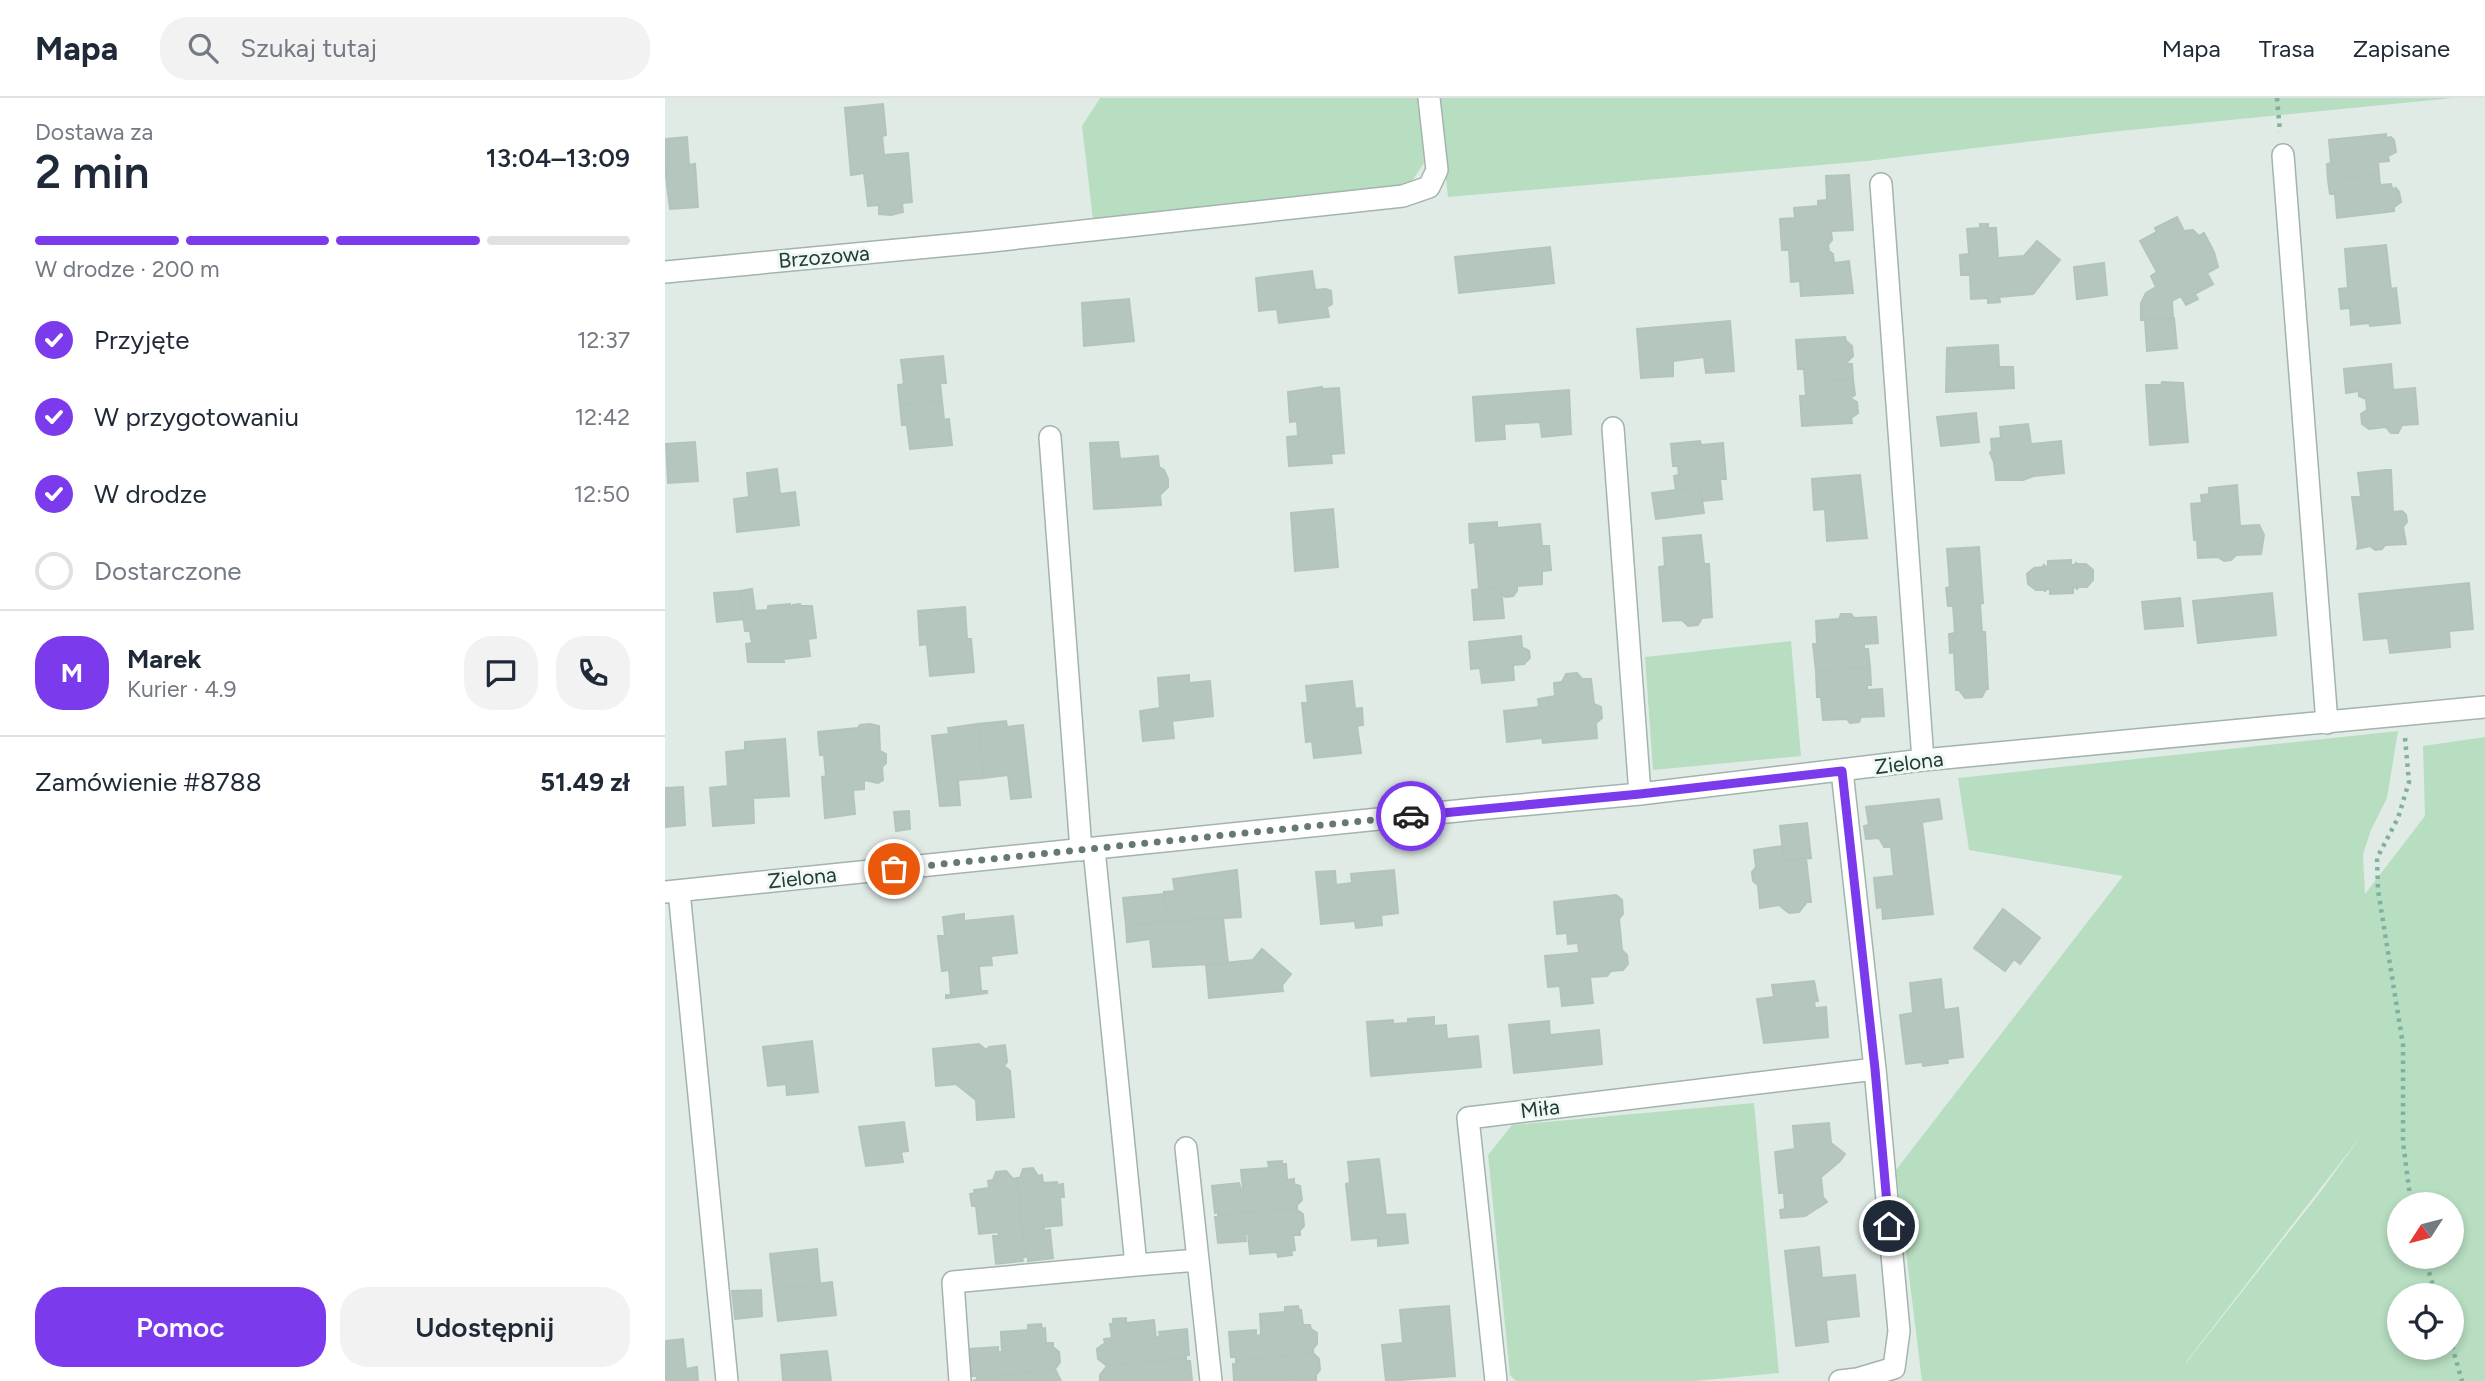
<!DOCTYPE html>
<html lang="pl">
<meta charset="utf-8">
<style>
:root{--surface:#fff;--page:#f2f2f3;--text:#1f2937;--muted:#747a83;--line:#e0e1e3;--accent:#7c3aed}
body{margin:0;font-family:Figtree,sans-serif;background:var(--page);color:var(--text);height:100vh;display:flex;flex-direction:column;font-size:26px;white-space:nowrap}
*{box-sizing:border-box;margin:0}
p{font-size:23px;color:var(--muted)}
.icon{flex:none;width:38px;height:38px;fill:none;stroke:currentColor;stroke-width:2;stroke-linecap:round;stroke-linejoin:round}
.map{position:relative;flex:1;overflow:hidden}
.side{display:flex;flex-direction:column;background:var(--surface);width:665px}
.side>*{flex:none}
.needle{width:46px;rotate:234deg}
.tools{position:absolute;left:1722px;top:1094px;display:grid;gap:14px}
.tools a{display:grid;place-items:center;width:77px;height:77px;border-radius:50%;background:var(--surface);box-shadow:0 4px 10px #0003;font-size:35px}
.pin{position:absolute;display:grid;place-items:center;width:60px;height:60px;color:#fff;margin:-30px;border:4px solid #fff;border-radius:50%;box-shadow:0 2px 7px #0007}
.courier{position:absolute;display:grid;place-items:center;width:70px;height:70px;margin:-35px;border:5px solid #7c3aed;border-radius:50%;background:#fff;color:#222;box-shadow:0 2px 9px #0007}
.summary em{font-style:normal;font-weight:600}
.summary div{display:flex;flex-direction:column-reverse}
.summary{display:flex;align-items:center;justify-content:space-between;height:119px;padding:0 35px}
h1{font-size:46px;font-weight:600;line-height:52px}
.bar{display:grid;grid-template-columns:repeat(4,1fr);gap:10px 7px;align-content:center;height:84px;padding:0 35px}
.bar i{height:9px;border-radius:5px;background:var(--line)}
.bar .on{background:var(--accent)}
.bar p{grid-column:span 4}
.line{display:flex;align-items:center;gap:18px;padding:0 35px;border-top:2px solid var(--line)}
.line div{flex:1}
.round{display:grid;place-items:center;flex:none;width:74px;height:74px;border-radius:28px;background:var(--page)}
ol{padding:0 35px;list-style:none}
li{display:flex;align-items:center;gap:21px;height:77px}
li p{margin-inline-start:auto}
li .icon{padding:7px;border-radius:50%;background:var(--accent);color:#fff;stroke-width:4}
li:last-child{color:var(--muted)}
li i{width:38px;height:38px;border:4px solid var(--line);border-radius:50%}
.button{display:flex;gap:14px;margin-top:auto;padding:14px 35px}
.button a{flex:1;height:80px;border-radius:28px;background:var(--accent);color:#fff;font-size:28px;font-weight:600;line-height:80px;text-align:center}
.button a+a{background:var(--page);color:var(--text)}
header{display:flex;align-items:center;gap:42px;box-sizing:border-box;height:98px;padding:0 35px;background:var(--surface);border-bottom:2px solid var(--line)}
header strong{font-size:33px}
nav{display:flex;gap:38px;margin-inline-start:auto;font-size:24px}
.search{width:490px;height:63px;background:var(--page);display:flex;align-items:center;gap:18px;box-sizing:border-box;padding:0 24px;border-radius:28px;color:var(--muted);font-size:26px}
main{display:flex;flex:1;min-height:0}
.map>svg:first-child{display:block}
</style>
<header>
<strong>Mapa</strong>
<div class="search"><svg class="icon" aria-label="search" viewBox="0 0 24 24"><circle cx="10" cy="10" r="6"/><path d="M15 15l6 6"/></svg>Szukaj tutaj</div>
<nav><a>Mapa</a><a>Trasa</a><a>Zapisane</a></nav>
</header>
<main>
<section class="side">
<div class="summary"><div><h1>2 min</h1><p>Dostawa za</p></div><em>13:04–13:09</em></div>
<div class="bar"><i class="on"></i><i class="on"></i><i class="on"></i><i></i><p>W drodze · 200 m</p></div>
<ol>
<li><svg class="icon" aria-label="check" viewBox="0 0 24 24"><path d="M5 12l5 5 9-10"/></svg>Przyjęte<p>12:37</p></li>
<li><svg class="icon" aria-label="check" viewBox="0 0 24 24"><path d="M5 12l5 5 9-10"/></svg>W przygotowaniu<p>12:42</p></li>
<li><svg class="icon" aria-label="check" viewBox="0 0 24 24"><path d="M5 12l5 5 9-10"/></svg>W drodze<p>12:50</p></li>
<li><i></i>Dostarczone</li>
</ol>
<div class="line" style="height:126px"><b class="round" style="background:var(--accent);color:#fff">M</b><div><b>Marek</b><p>Kurier · 4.9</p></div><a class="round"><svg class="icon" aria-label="chat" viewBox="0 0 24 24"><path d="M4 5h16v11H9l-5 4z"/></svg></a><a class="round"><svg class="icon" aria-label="phone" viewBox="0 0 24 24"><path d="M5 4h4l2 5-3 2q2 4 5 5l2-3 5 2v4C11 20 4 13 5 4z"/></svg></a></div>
<div class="line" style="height:91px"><div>Zamówienie #8788</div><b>51.49 zł</b></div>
<div class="button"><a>Pomoc</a><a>Udostępnij</a></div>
</section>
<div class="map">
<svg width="1820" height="1283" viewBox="0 0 1820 1283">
<rect width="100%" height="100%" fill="#e0ebe6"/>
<path fill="#b7dec1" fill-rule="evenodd" d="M435 0H753L759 65 745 86 428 122 417 28Z
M772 0H1788L1445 34 1202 63 783 99Z
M1126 543 1136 658 988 672 980 559Z
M1733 633 1722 700 1706 732 1698 756 1700 796 1760 718 1758 648 1820 639V1283H1257L1231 1072 1458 778 1304 752 1293 680ZM1696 1038 1657 1092 1521 1265V1264ZM1734 1106H1787V1158H1734ZM1734 1197H1787V1250H1734Z
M1089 1005 1114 1275 1030 1283H851L845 1277 823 1057 847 1027Z"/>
<path fill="#b5c6bf" stroke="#b2c5bd" stroke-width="2" d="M218 6 221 37 217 38 219 57 243 55 247 104 237 105 238 114 226 117 214 116V107L203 108 199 75 186 77 180 10Z
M1721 36V40L1726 39 1729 42 1731 54 1723 58 1724 63 1713 64 1714 76 1663 82 1662 66 1666 65 1664 42Z
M22 39 24 67 30 66 33 109 5 111 0 71V41Z
M1714 76 1715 87 1726 86 1727 91 1731 90 1734 94 1736 104 1729 109V113L1672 120 1670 96H1665L1663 82Z
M1184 77 1188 132 1166 133 1167 142 1163 147 1164 153 1168 156 1169 165 1184 163 1188 195 1136 198 1135 183 1126 184 1124 152H1117L1115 121 1130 120 1129 110 1153 108V103L1162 102 1161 78Z
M1512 119 1519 133 1528 132 1534 138 1539 135 1549 154 1553 169 1542 175 1548 186 1530 196 1533 201 1521 207 1516 198 1507 203 1508 220 1476 222V205L1481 195 1491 189 1486 178 1492 174 1475 143 1492 134 1490 130Z
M1315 126H1323V130H1331L1333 160 1359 158 1372 143 1395 162 1368 196 1334 199 1335 204 1323 205V200L1306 201 1305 177H1296L1295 157 1304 156 1302 131 1315 130Z
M1721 147 1726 191 1731 190 1735 225 1705 228 1704 225 1686 227 1685 210 1676 211 1674 191 1683 190 1680 151Z
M885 149 889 185 794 195 790 159Z
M1439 165 1442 197 1412 201 1409 169Z
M647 173 650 192 661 191 666 193 667 206 662 209 664 219 614 225 612 211 594 213 591 180Z
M464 201 469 243 419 248 417 205Z
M1509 220 1512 250 1482 253 1480 222Z
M1065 223 1069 273 1041 275 1039 259 1008 263V278L976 280 972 231Z
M1180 239 1181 243 1187 248 1188 258 1182 264 1183 266H1187L1188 281 1140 284 1139 271H1133L1131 242Z
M1333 247 1334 269H1348L1349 290 1281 294 1282 250Z
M278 258 281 285H275L277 303 235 307 233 287 239 286 236 262Z
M1726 266 1728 292 1750 290 1753 326 1737 327 1733 335H1726L1721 329 1704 331 1697 326 1696 316 1702 312 1701 301 1694 298V293L1681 295 1679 271Z
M1188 281 1190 297 1185 300 1192 304 1193 315 1186 320 1187 325 1137 328 1135 298H1141L1140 284Z
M1497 284 1518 285 1523 344 1485 347 1481 287H1496Z
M657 289V291L674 290 679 355 666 356 667 365 624 368 622 339 633 338 632 323 625 324 623 294Z
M904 292 906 336 877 339 875 324 839 326 840 341 811 343 808 299Z
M277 303 279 322 284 321 287 347 245 351 242 327H237L235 307Z
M1311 315 1314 344 1276 348 1272 319Z
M1363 326 1366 346 1396 343 1399 375 1369 378 1358 382H1331L1329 364 1325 355 1327 352 1326 341 1336 340 1335 329Z
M1035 343 1036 347 1058 345 1061 381H1055L1057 401 1038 403 1035 389 1011 392 1009 378 1014 377 1013 368H1008L1006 346Z
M30 344 33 383 3 385 1 346Z
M453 344 455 361 493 358 494 369 499 372 503 381V389L495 397 496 407 429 411 425 345Z
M112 371 115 396 130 394 134 427 72 434 69 401 84 399 82 375Z
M1721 372H1726L1728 414 1737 413 1741 417 1742 424 1738 429 1741 446 1720 447 1717 451 1710 452 1705 448 1692 451 1693 446 1687 399H1696L1693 375Z
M1195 377 1202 440 1162 443 1160 411 1149 412 1147 381Z
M1572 387 1575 428 1594 427 1599 437 1596 456 1571 457 1566 462 1559 463 1553 459 1533 460 1532 442H1529L1526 406 1537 405 1536 397 1544 396V390Z
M1035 389 1039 415 991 421 987 395Z
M668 411 673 469 630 473 626 415Z
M832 424V430L875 426 877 448H884L886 472 877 473V486L852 488V493L848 498 841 499 836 497V489L814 491 810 444 805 445 804 426Z
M1036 437 1039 466H1044L1047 519 1037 520 1033 527 1023 528 1017 522 998 523 994 469 1000 468 998 440Z
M1314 449 1318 505 1315 506 1316 520 1289 521 1288 508H1283L1281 490 1285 489 1282 451Z
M1406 462V467H1410L1411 464V466H1421L1428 472V482L1422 489H1413L1412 492V489L1408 490V495L1385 496V491H1381L1380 494V492H1371L1363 486 1362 476 1369 470 1378 469 1379 466V469L1383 468V463Z
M1804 485 1808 531 1784 533 1785 549 1725 555 1723 540 1699 542 1694 496Z
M836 489 839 520 809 522 807 492Z
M87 491 90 513 103 512V508L125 506V510L128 507 135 506 136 508H147L151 540 143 541 145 558 118 561 119 564H83L81 546 87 545 85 533H80L75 493Z
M75 493 79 521 52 524 49 495Z
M1607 495 1611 537 1533 545 1528 503Z
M1515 500 1518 528 1480 531 1477 504Z
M300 509 302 541H306L309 574 265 578 262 546 255 547 253 513Z
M1176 516H1186L1189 520 1211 519 1213 545 1199 546V551H1203L1205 569 1151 573 1148 546H1152L1151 523 1174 521Z
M1316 520 1317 534H1320L1323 591H1321L1317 599 1300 600 1294 592H1291L1289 554 1285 555 1284 536 1290 535 1289 521Z
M856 538 857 549 864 553 865 560 859 566 848 567 849 582 817 585 815 570 806 571 804 544Z
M1205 569 1206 587H1202V592L1217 591 1219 618 1196 619 1194 624 1185 625 1182 621 1158 622 1156 599H1152L1151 573Z
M912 575 917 581H926L929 606 936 609 937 620 931 625 932 640 878 645 877 640 842 644 839 613 874 609 873 601 890 598 889 585 897 584 901 576Z
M524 577V585L545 583 548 618 507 623 509 640 478 643 475 613 495 610 493 580Z
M687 583 690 611 697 610 698 627 692 628 696 655 649 660 647 643 641 644 637 605H643L641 588Z
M341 623 342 629 358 627 366 699 346 701 343 677 319 680 313 626Z
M205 626 214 628 215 653 221 656V665L217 669 218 682 213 685 199 682V691L188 692 190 716 160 720 157 679 161 678 159 657H155L153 634 193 630 195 627Z
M313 626 319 680 293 682 295 707 275 708 267 638 284 636 283 630Z
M120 641 124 698 88 700 89 725 48 728 45 690 63 688 61 654 80 652V644Z
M18 689 20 727 0 729V690Z
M1274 701 1277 721 1257 724 1268 816 1218 821 1217 809 1212 810 1209 780 1229 778 1226 749H1219L1214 740 1201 741 1199 728 1204 727 1201 709Z
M244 713 245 731 231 733 229 714Z
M1142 725 1146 760 1119 763 1115 728Z
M1117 748 1119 763 1141 760 1146 804H1142L1134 814 1124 815 1114 807 1095 810 1093 787 1088 783 1087 774 1091 769 1089 752Z
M572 772 576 819 506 823 505 811 501 812 499 794 510 793 508 781Z
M729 772 733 815 716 817 717 827 691 830 690 823 656 826 651 774 670 773 671 787 687 785 686 776Z
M499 796 501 812 505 811 506 823 461 827 458 800Z
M951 797 957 802 958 816 954 821 957 852 962 857 963 866 958 872 946 873 942 878 925 879 928 905 897 908 895 888 883 889 880 858 914 855 913 845 903 846 902 835 892 836 889 804Z
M1338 811 1375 840 1355 866 1349 861 1340 873 1309 850Z
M299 816V823L348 818 352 855 326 858 327 867 314 868 316 893H322V895L281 900V897H286L284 872 277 873 273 838H280L278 819Z
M558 820 563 865 488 869 485 841 462 844 461 827Z
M597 851 626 876 617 887 618 893 544 900 541 867 588 862Z
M1276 881 1279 912 1293 910 1298 959 1282 961 1283 965 1258 968 1257 964 1241 966 1235 917 1248 915 1245 885Z
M1149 883 1153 903H1149L1150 910 1161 909 1163 939 1099 945 1092 901 1109 899 1107 887Z
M769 919V928L781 927 782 941 813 938 816 969 706 978 702 924 728 922V926L743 925V921Z
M884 923 885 937 934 932 937 966 849 975 844 927Z
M147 943 153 994 122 997 121 986 103 988 98 949Z
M314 946 321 952 324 949 340 947 342 964 339 968 345 973 349 1019 312 1022 311 1002 291 986 271 988 268 951Z
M239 1024 243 1053 236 1054 238 1064 201 1068 194 1029Z
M1164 1025 1166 1045 1180 1056 1175 1063 1156 1079 1158 1099 1162 1104 1140 1118 1116 1120 1115 1112 1120 1111 1119 1095H1114L1110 1054 1130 1051 1128 1028Z
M714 1061 721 1117 740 1116 743 1145 713 1148V1140L687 1142 681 1086 685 1085 683 1064Z
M617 1063V1066H621L622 1082 629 1081V1086L635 1088 637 1102 632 1107V1110L553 1117V1114L550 1115 547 1088 574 1085 576 1092 578 1091 576 1072 604 1070 603 1064Z
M368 1070 373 1078 377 1077 378 1085 392 1084 393 1087 398 1086 399 1099H395L397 1127 379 1129V1133L385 1132 388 1160 363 1163V1158L360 1159 352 1080H355L358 1071Z
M341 1073 348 1081 352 1080 360 1159H357L358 1163 331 1166 328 1138H334L333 1134 314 1136 311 1108H307L305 1096 310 1095 309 1092 324 1090 323 1083 328 1082 331 1074Z
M632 1110V1112L638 1116 639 1128 635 1132V1137H628L630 1152 626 1153 627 1157 613 1159 612 1154 585 1156 583 1136H580L581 1143 553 1145 550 1119H553V1117Z
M1154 1149 1157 1180 1190 1177 1194 1218 1161 1222 1163 1244 1131 1248 1120 1153Z
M152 1151 155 1186 109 1191 105 1156Z
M167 1184 171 1217 113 1223 109 1191Z
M96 1192 97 1218 70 1221 67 1193Z
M633 1208 634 1212H636L638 1227H645L646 1231 652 1235V1246L648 1251V1255L571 1263V1259H566L564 1234 591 1232V1238L596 1237 595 1216 620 1214V1209Z
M784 1208 790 1278 721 1283 717 1247 738 1245 735 1212Z
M461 1220V1225L489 1222 491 1240 495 1239 494 1234 522 1231 524 1257H521V1260L442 1268 433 1261 432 1251 440 1245 439 1241 447 1240 445 1226H448V1221Z
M376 1226 377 1231 380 1230 381 1245H388V1249L394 1254 395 1264 390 1271 312 1280V1278H307L305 1251 333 1249V1254H337L336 1234 363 1232V1227Z
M18 1241 21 1271 32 1269 33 1283H0V1243Z
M162 1253 166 1283H118L116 1257Z
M648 1255 654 1261 655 1272 651 1277V1282L569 1283 568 1266H571V1263Z
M521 1260V1263H525L527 1283H435V1277L442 1268Z
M390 1271 396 1283H308L312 1282V1280Z"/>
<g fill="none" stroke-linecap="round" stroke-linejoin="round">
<g stroke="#a3b3ad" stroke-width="24">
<path id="minor" d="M1618 57 1662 625
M1216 86 1258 662
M0 174 317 144 738 98 764 89 772 72 764 0
M948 330 975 696
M385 339 416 752
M14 793 62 1283
M0 794 811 711 975 696 1258 662 1820 609
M521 1050 546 1283
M471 1167 533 1162
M295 1283 288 1184 471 1167 429 751
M831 1283 803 1020 1210 971
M1175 1283 1192 1281 1229 1270 1234 1233 1210 971 1177 673"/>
</g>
<path stroke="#7fb0a0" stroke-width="4.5" stroke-dasharray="3.5 5" stroke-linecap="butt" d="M1612 0 1615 34
M1740 640 1744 684 1733 720 1712 760 1713 792 1738 947V1044L1746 1106
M1759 1158 1771 1197
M1787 1248 1797 1283"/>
<use href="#minor" stroke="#fff" stroke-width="21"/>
</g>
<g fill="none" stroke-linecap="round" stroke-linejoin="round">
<path stroke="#637972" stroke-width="7" stroke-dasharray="0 12.6" d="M229 771 746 718"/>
<path stroke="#7c3aed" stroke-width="9" d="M746 718 975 696 1177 673 1210 971 1224 1128"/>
</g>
<g text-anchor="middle" stroke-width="6" stroke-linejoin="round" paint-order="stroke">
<g font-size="21" fill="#203c34" stroke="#f0f8f4">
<text transform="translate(159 159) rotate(-5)" y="7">Brzozowa</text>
<text transform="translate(1244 665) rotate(-7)" y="7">Zielona</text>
<text transform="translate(137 780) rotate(-6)" y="7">Zielona</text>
<text transform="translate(875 1011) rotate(-7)" y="7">Miła</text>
</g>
</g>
</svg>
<div class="tools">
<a><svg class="needle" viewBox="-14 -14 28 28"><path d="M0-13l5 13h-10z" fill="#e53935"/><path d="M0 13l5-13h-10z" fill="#747a83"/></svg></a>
<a><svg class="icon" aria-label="locate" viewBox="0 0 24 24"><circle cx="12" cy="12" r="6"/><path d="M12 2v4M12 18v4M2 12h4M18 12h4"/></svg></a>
</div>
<div class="pin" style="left:229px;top:771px;background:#ea580c"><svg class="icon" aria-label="bag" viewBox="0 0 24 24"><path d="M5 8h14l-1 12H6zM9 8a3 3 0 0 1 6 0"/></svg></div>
<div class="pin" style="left:1224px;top:1128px;background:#1f2937"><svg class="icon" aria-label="home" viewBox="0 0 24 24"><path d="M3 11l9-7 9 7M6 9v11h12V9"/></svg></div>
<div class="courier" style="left:746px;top:718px"><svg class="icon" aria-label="car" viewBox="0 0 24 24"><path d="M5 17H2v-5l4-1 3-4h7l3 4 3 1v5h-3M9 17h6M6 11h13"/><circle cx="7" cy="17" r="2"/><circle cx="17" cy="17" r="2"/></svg></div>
</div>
</main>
